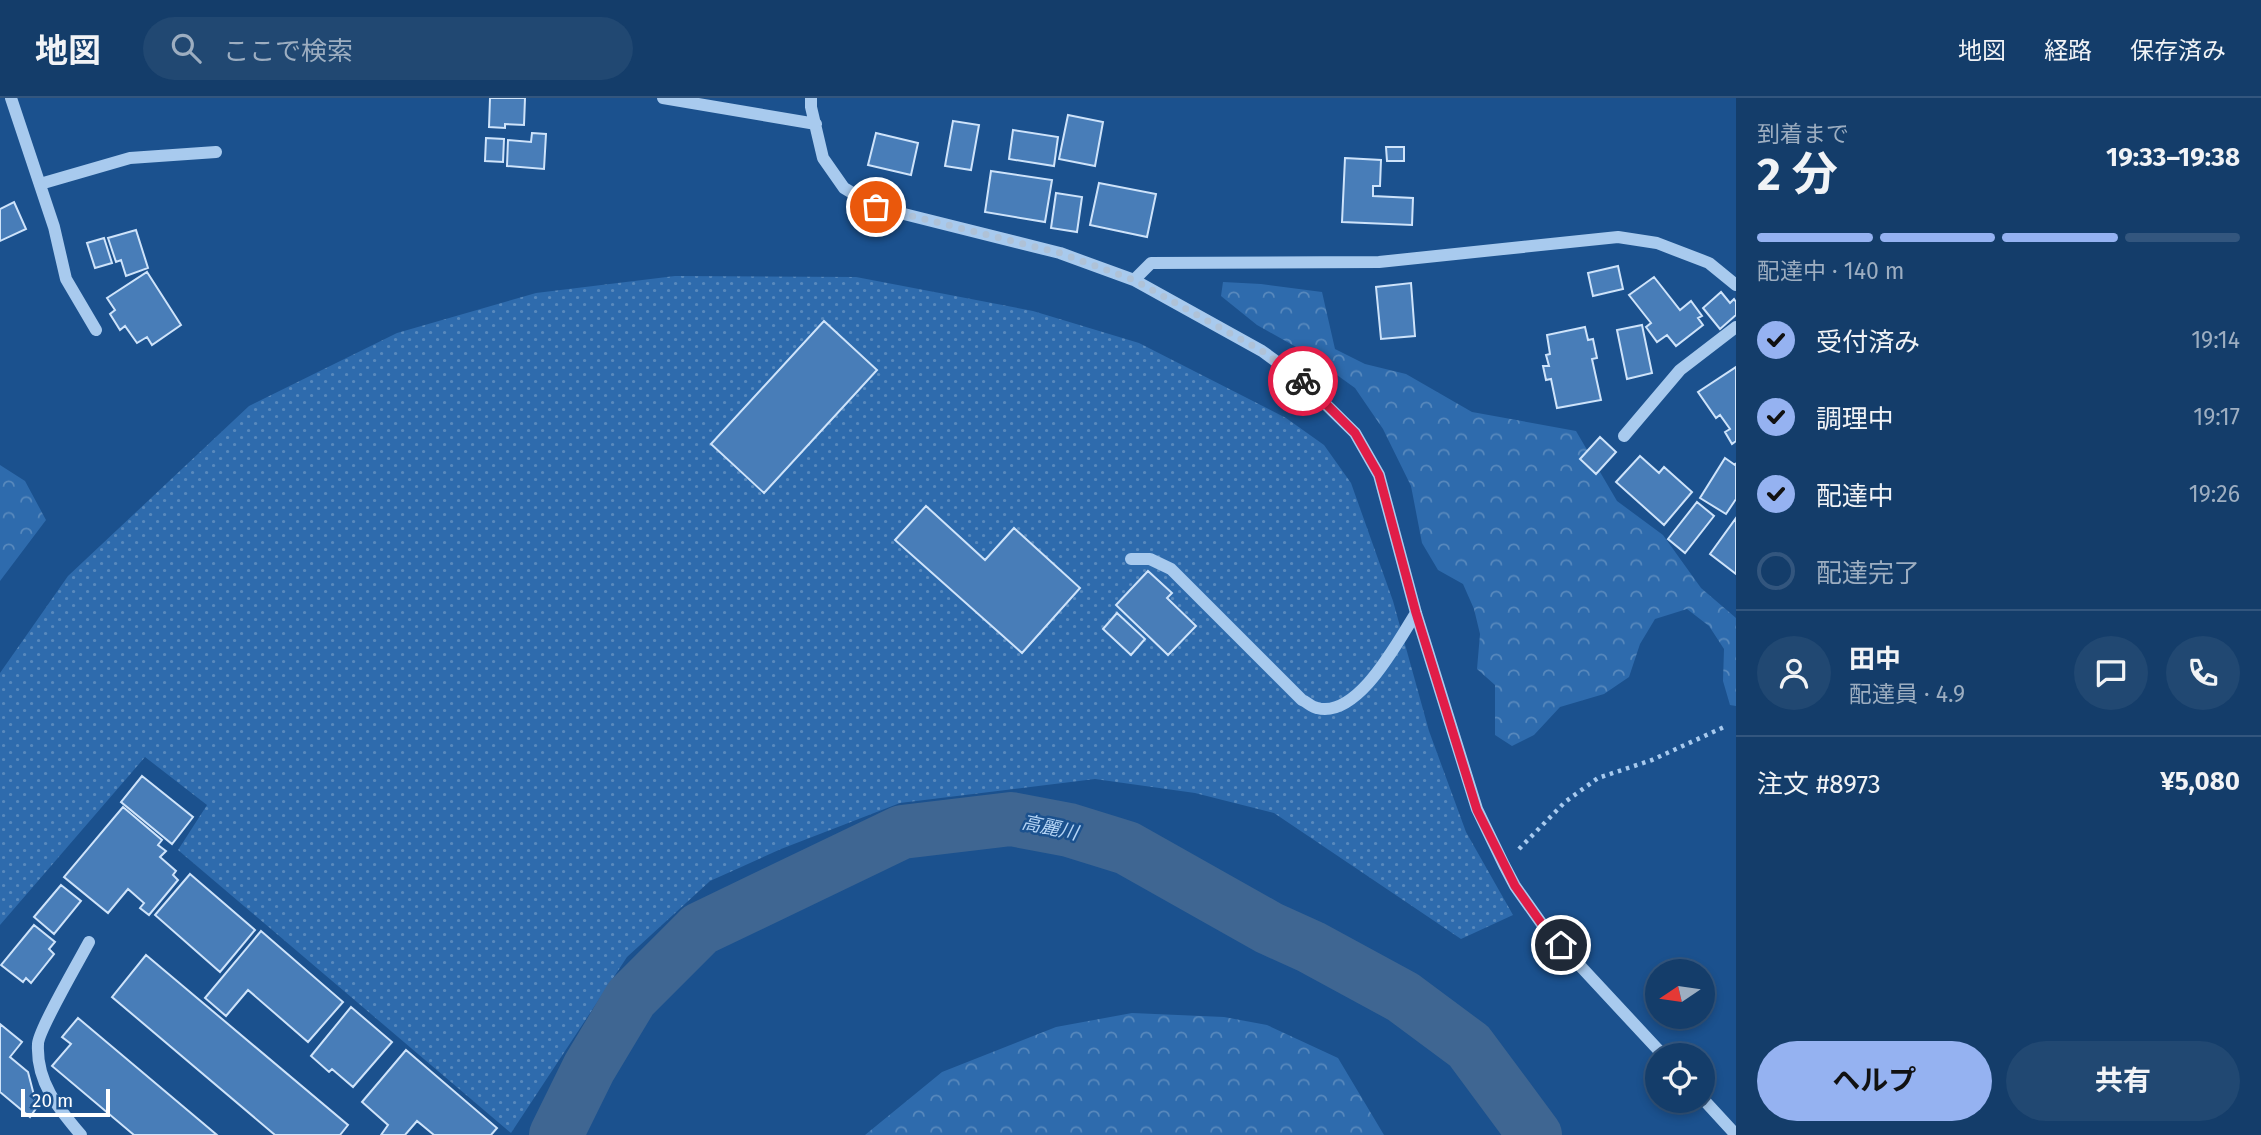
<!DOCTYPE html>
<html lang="ja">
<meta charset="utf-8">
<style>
:root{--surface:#143d6a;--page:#214872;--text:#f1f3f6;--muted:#9daec1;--line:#33567e;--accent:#95b2f1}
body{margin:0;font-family:"Fira Sans","Noto Sans JP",sans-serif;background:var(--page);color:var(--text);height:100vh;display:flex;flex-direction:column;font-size:26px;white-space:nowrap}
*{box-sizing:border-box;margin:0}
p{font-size:23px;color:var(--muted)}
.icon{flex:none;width:38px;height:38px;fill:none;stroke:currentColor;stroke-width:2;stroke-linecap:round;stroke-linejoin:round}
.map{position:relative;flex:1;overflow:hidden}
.details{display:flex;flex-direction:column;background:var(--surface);width:525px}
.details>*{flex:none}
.needle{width:46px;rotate:257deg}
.controls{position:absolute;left:1645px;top:861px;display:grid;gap:14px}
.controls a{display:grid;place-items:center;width:70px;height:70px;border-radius:50%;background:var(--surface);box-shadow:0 4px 10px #0003,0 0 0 2px var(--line);font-size:35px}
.scale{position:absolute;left:21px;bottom:18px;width:89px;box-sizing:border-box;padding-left:7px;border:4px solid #fff;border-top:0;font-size:19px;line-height:24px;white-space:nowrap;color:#fff;-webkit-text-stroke:5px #1b518e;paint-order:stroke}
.pin{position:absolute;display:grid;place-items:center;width:60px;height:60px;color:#fff;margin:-30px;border:4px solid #fff;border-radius:50%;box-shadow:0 2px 7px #0007}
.courier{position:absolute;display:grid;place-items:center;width:70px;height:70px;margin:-35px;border:5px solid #e11d48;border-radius:50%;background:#fff;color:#222;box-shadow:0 2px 9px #0007}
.overview em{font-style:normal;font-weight:700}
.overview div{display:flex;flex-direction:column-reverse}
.overview{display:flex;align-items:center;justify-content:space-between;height:119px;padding:0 21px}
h1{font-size:46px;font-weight:700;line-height:52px}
.bar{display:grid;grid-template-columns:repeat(4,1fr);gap:10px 7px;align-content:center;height:84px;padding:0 21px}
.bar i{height:9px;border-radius:5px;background:var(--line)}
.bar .selected{background:var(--accent)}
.bar p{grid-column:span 4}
.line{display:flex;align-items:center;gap:18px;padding:0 21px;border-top:2px solid var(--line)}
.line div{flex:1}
.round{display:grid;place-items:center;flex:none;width:74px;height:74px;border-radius:37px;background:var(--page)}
ol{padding:0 21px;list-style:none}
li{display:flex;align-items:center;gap:21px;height:77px}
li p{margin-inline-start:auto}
li .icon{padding:7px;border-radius:50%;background:var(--accent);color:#111;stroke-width:4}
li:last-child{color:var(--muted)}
li i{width:38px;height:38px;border:4px solid var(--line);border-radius:50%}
.button{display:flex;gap:14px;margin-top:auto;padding:14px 21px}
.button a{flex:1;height:80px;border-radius:42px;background:var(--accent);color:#111;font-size:28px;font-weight:700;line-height:80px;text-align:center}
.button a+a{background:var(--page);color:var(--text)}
header{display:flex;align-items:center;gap:42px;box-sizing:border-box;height:98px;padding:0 35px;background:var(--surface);border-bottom:2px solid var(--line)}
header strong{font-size:33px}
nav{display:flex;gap:38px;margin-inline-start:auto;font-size:24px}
.search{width:490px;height:63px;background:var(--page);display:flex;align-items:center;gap:18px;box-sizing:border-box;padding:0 24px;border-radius:38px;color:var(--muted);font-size:26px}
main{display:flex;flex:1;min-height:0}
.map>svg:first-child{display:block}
</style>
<header>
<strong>地図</strong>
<div class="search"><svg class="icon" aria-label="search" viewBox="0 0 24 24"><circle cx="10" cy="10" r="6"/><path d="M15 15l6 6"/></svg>ここで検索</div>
<nav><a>地図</a><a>経路</a><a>保存済み</a></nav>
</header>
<main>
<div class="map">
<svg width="1736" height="1037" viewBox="0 0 1736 1037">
<defs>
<pattern id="grass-dots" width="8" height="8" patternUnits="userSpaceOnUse" patternTransform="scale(1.75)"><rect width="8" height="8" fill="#2e6bad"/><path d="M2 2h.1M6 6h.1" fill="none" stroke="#5889bd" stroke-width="1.8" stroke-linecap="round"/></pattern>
<pattern id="forest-crowns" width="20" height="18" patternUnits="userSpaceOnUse" patternTransform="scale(1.75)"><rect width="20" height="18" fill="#2e6bad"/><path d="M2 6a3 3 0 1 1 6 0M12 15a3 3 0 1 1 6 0" fill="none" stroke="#5889bd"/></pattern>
</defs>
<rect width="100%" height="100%" fill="#1b518e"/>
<path fill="url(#grass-dots)" d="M675 178 856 179 1033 213 1139 245 1286 320 1324 347 1351 385 1393 503 1429 633 1466 734 1513 817 1461 841 1274 715 1195 695 1095 681 900 705 781 751 710 783 627 859 511 1035 178 752 207 707 145 659 0 827V575L68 478 249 308 397 235 536 195Z"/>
<path fill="url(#forest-crowns)" d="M1223 184 1261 186 1322 194 1335 251 1365 266 1406 276 1472 314 1576 333 1617 403 1663 437 1701 490 1736 520V608L1730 607 1723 583 1724 551 1709 528 1687 511 1655 521 1640 546 1629 579 1604 596 1560 609 1534 637 1512 648 1495 637V587L1477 571 1480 536 1474 511 1463 486 1438 472 1422 445 1411 388 1383 331 1355 290 1305 254 1257 227 1221 198Z
M0 367 25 383 46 422 0 483Z
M1132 915 1224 919 1267 927 1338 960 1384 1037H865L942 974 1056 929Z"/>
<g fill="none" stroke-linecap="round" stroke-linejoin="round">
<path stroke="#3f6692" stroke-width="54" d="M556 1037 589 970 631 900 700 831 902 734 1011 721 1069 732 1127 750 1269 830 1311 849 1403 899 1469 948 1535 1037"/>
</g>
<path fill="#487db8" stroke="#cee3fa" stroke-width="2" d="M490 0H525L524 27 505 26V30L489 29Z
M1068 17 1103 24 1095 68 1059 61Z
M953 23 979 27 971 72 945 68Z
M1013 32 1058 39 1054 68 1009 61Z
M532 35 546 36 544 71 507 68 508 42 531 44Z
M876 35 918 45 911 77 868 67Z
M486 40 504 41 503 64 485 63Z
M1386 49H1404V63H1387Z
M1345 60 1381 62 1380 88H1373V98L1413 100 1412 127 1342 124Z
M991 73 1052 82 1045 124 985 114Z
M1099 85 1156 96 1147 139 1090 127Z
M1056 95 1082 99 1077 134 1051 130Z
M14 104 26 131 0 143V111Z
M136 132 148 170 126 178 121 162 116 164 108 140Z
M104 140 112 165 95 170 87 145Z
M1618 168 1623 191 1593 198 1588 175Z
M147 174 181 227 152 247 147 239 137 245 125 228 120 232 110 216 115 212 107 200Z
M1654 179 1680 212 1691 203 1702 218 1698 220 1703 227 1676 248 1667 237 1657 244 1646 229 1651 225 1629 197Z
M1411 185 1415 238 1381 241 1376 189Z
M1721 194 1730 205 1734 201 1736 204V217L1720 231 1703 210Z
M824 223 877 272 764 395 711 346Z
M1642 227 1652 275 1627 281 1617 232Z
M1585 229 1588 242 1593 241 1597 260 1592 261 1601 302 1557 310 1551 281 1546 282 1543 268H1549L1546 257 1550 256 1547 237Z
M1736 269V343L1732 346 1725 334 1730 331 1720 317 1716 320 1698 294Z
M1600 339 1616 354 1596 376 1580 361Z
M1640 358 1659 375 1664 369 1692 394 1664 427 1616 384Z
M1725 360 1735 367 1736 365V401L1726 416 1700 400Z
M1697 404 1714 418 1685 455 1668 441Z
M926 408 985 462 1014 430 1080 490 1022 555 895 442Z
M1736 420V476L1710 456Z
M1148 473 1172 495 1167 500 1196 528 1168 557 1116 507Z
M1117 515 1145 541 1131 557 1103 531Z
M142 678 193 719 172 746 121 704Z
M123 709 162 742 158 747 166 753 160 759 176 773 173 777 178 782 149 817 140 810 144 805 128 791 108 815 64 779Z
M190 776 255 832 220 874 155 817Z
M61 787 81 803 54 836 34 819Z
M34 827 55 844 49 851 54 856 31 885 26 880 23 884 1 867Z
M261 833 343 904 308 944 248 892 226 918 205 900Z
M146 857 348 1027 340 1037H275L112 899Z
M351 909 392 944 353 989 332 971 329 974 311 958Z
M78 920 217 1037H134L52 968 71 946 62 939Z
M0 926 22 944 10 959 28 974 37 1009 30 1019 0 994Z
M406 952 497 1030 491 1037H434L417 1023 405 1037H381L388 1027 362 1004Z"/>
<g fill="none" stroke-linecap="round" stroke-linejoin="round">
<path stroke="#a8caee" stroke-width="4.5" stroke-dasharray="3.5 5" stroke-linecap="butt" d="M1519 751 1565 704 1598 680 1652 662 1724 629"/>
<path stroke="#a8caee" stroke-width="12" d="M11 0 54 129 66 181 96 232
M663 0 816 26
M811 0V9L823 60 844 90 876 109 1060 155 1134 182 1262 253 1299 280 1355 335 1379 377 1416 515 1477 711 1504 767 1515 788 1544 829 1663 957
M40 86 130 60 216 54
M1134 182 1151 165 1379 164 1618 139 1657 145 1709 165 1736 187
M1624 338 1680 272 1736 229
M1131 461H1150L1171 471 1302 602C1307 604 1312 609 1317 610 1358 621 1398 543 1416 515
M1703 1001 1736 1037
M81 1037C58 1010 36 984 38 946 38 933 80 861 89 844"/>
</g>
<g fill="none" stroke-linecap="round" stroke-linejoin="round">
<path stroke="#afc2d7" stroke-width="7" stroke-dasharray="0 12.6" d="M876 109 1060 155 1134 182 1262 253 1303 283"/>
<path stroke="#e11d48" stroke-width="9" d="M1303 283 1355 335 1379 377 1416 515 1477 712 1515 788 1544 829 1561 847"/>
</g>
<g text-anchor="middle" stroke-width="5" stroke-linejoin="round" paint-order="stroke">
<g font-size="19" font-style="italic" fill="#b4d4f5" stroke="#1b518e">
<text transform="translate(1050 729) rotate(12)" y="7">高麗川</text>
</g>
</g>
</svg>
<div class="controls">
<a><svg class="needle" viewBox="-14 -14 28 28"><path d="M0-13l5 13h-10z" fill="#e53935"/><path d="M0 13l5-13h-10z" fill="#9daec1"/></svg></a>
<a><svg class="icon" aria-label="locate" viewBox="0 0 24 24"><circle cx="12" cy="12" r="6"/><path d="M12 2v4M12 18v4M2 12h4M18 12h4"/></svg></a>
</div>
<div class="scale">20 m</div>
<div class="pin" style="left:876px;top:109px;background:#ea580c"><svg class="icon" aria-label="bag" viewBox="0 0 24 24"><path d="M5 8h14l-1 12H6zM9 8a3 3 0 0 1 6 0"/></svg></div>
<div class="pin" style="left:1561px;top:847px;background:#1f2937"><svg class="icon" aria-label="home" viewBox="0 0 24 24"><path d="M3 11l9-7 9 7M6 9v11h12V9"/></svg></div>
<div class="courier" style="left:1303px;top:283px"><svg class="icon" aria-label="bike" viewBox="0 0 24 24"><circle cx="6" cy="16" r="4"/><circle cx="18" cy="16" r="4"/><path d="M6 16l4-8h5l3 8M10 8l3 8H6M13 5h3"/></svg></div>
</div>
<section class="details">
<div class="overview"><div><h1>2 分</h1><p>到着まで</p></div><em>19:33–19:38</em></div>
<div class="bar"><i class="selected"></i><i class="selected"></i><i class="selected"></i><i></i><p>配達中 · 140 m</p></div>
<ol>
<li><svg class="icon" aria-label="check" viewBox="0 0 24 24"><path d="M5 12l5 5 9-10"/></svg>受付済み<p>19:14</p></li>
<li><svg class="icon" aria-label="check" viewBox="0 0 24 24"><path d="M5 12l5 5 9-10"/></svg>調理中<p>19:17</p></li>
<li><svg class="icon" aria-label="check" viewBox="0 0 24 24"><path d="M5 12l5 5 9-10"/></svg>配達中<p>19:26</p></li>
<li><i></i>配達完了</li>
</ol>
<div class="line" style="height:126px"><a class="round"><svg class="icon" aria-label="person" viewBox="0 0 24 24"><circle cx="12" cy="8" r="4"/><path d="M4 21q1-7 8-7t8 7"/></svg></a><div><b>田中</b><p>配達員 · 4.9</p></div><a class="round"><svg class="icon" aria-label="chat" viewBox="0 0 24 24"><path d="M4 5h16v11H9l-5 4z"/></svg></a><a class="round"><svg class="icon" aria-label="phone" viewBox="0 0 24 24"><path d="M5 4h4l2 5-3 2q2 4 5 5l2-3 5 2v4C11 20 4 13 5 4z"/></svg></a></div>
<div class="line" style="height:91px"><div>注文 #8973</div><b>¥5,080</b></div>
<div class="button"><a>ヘルプ</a><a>共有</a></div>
</section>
</main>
